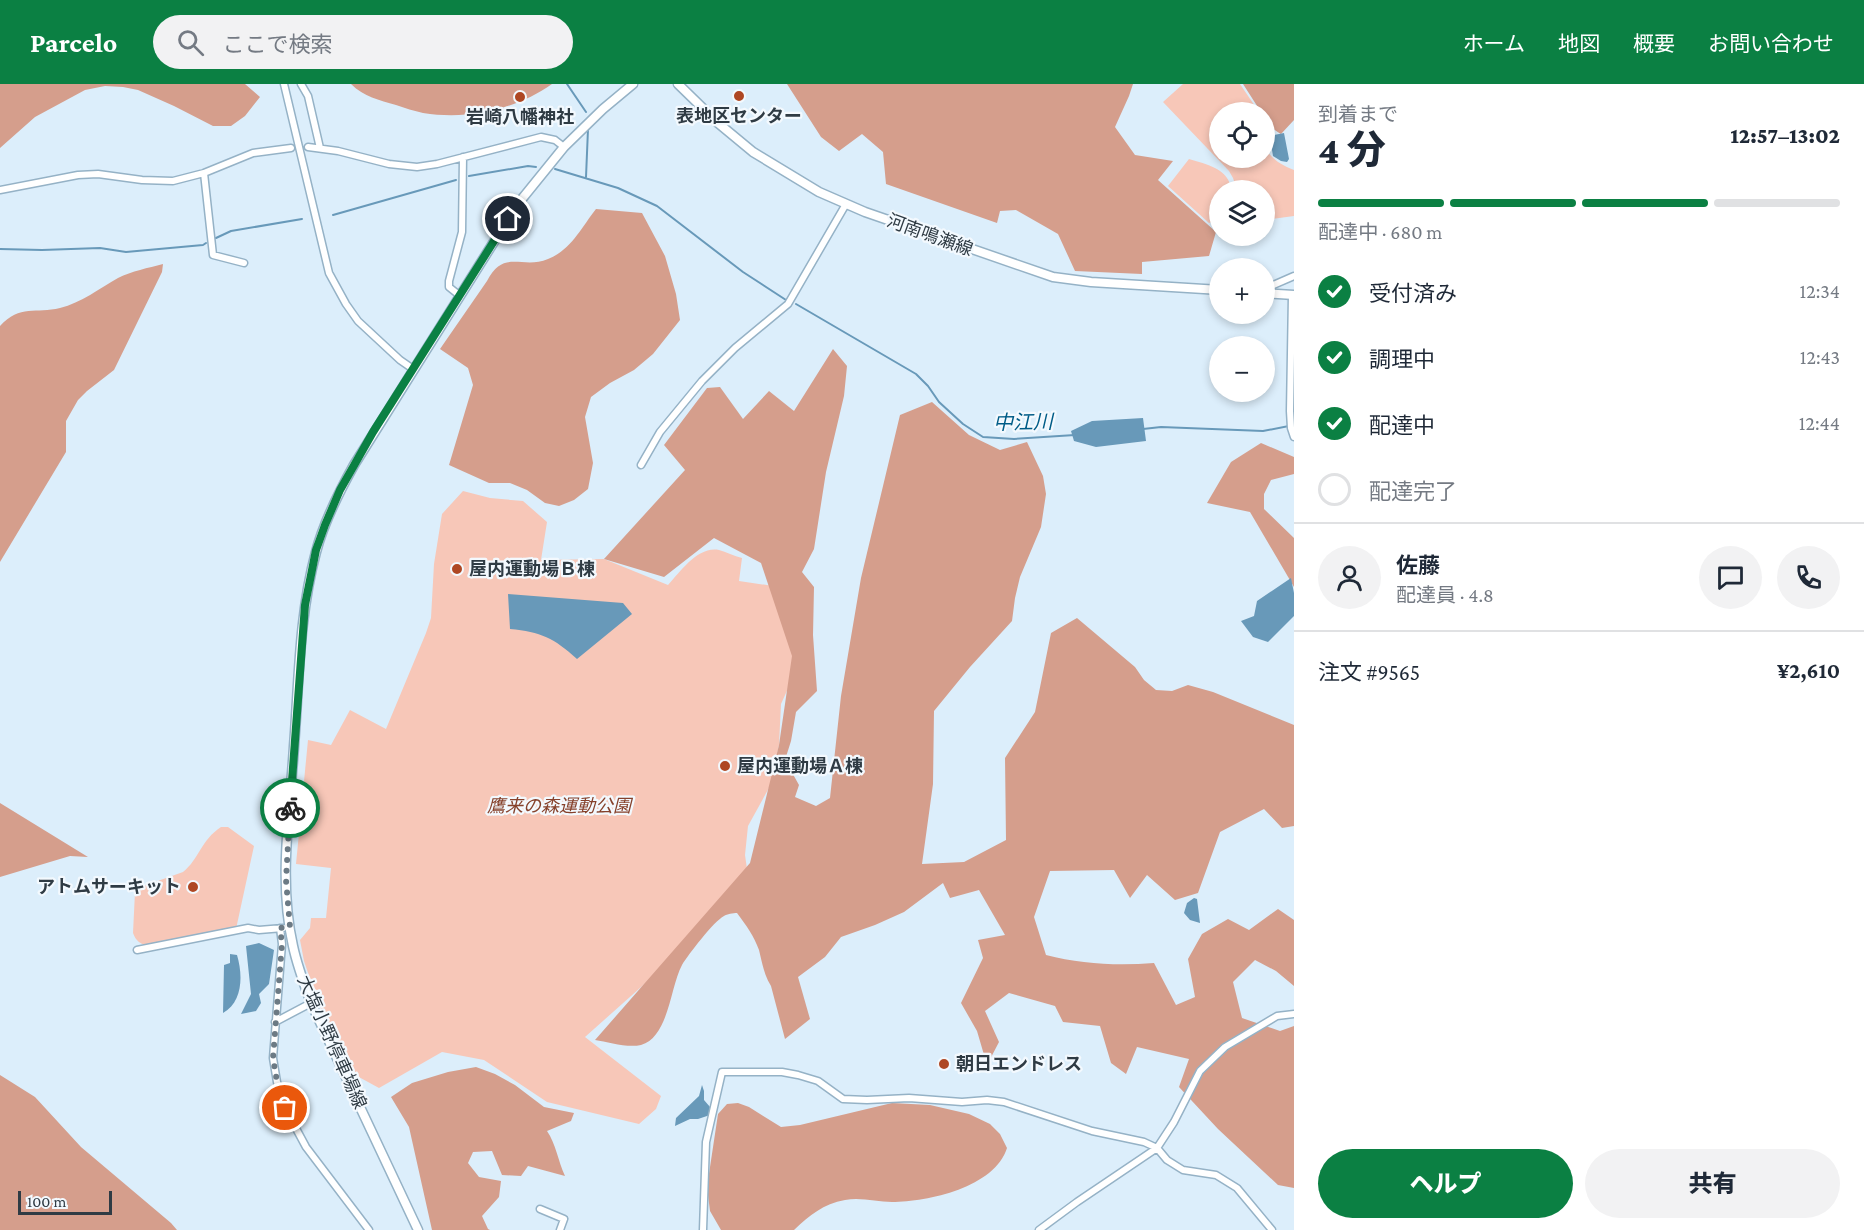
<!DOCTYPE html>
<html lang="ja">
<meta charset="utf-8">
<style>
:root{--surface:#fff;--page:#f2f2f3;--text:#1f2937;--muted:#747a83;--line:#e0e1e3;--accent:#0b8043}
body{margin:0;font-family:"Crimson Pro","Noto Sans JP",serif;background:var(--page);color:var(--text);height:100vh;display:flex;flex-direction:column;font-size:22px;white-space:nowrap}
*{box-sizing:border-box;margin:0}
p{font-size:20px;color:var(--muted)}
.icon{flex:none;width:33px;height:33px;fill:none;stroke:currentColor;stroke-width:2;stroke-linecap:round;stroke-linejoin:round}
.map{position:relative;flex:1;overflow:hidden}
.panel{display:flex;flex-direction:column;background:var(--surface);width:570px}
.panel>*{flex:none}
.controls{position:absolute;left:1209px;top:18px;display:grid;gap:12px}
.controls a{display:grid;place-items:center;width:66px;height:66px;border-radius:50%;background:var(--surface);box-shadow:0 3px 9px #0003;font-size:30px}
.scale{position:absolute;left:18px;bottom:15px;width:94px;box-sizing:border-box;padding-left:6px;border:3px solid #2f3b44;border-top:0;font-size:16px;line-height:21px;white-space:nowrap;color:#2f3b44;-webkit-text-stroke:4px #f3f9fe;paint-order:stroke}
.pin{position:absolute;display:grid;place-items:center;width:51px;height:51px;color:#fff;margin:-26px;border:3px solid #fff;border-radius:50%;box-shadow:0 2px 6px #0007}
.courier{position:absolute;display:grid;place-items:center;width:60px;height:60px;margin:-30px;border:4px solid #0b8043;border-radius:50%;background:#fff;color:#222;box-shadow:0 2px 8px #0007}
.summary em{font-style:normal;font-weight:800}
.summary div{display:flex;flex-direction:column-reverse}
.summary{display:flex;align-items:center;justify-content:space-between;height:102px;padding:0 24px}
h1{font-size:39px;font-weight:800;line-height:45px}
.bar{display:grid;grid-template-columns:repeat(4,1fr);gap:9px 6px;align-content:center;height:72px;padding:0 24px}
.bar i{height:8px;border-radius:4px;background:var(--line)}
.bar .on{background:var(--accent)}
.bar p{grid-column:span 4}
.line{display:flex;align-items:center;gap:15px;padding:0 24px;border-top:2px solid var(--line)}
.line div{flex:1}
.round{display:grid;place-items:center;flex:none;width:63px;height:63px;border-radius:32px;background:var(--page)}
ol{padding:0 24px;list-style:none}
li{display:flex;align-items:center;gap:18px;height:66px}
li p{margin-inline-start:auto}
li .icon{padding:6px;border-radius:50%;background:var(--accent);color:#fff;stroke-width:4}
li:last-child{color:var(--muted)}
li i{width:33px;height:33px;border:3px solid var(--line);border-radius:50%}
.cta{display:flex;gap:12px;margin-top:auto;padding:12px 24px}
.cta a{flex:1;height:69px;border-radius:36px;background:var(--accent);color:#fff;font-size:24px;font-weight:800;line-height:69px;text-align:center}
.cta a+a{background:var(--page);color:var(--text)}
header{display:flex;align-items:center;gap:36px;box-sizing:border-box;height:84px;padding:0 30px;background:var(--accent);color:#fff}
header strong{font-size:28px}
nav{display:flex;gap:33px;margin-inline-start:auto;font-size:21px}
.search{width:420px;height:54px;background:var(--page);display:flex;align-items:center;gap:15px;box-sizing:border-box;padding:0 21px;border-radius:33px;color:var(--muted);font-size:22px}
main{display:flex;flex:1;min-height:0}
.map>svg:first-child{display:block}
</style>
<header>
<strong>Parcelo</strong>
<div class="search"><svg class="icon" aria-label="search" viewBox="0 0 24 24"><circle cx="10" cy="10" r="6"/><path d="M15 15l6 6"/></svg>ここで検索</div>
<nav><a>ホーム</a><a>地図</a><a>概要</a><a>お問い合わせ</a></nav>
</header>
<main>
<div class="map">
<svg width="1294" height="1146" viewBox="0 0 1294 1146">
<rect width="100%" height="100%" fill="#dceefb"/>
<path fill="#f7c7b8" d="M1183 0H1240L1259 28H1220V74H1264L1265 64C1272 75 1281 81 1294 86V132L1265 136 1264 106H1237L1233 94 1229 87 1163 18Z
M1189 75C1206 80 1230 85 1231 106H1220L1219 135 1209 139 1168 102Z
M463 407 490 414 523 417 547 438 541 476 604 475 668 501C681 487 698 462 719 466 726 468 734 472 742 474L739 497 780 503 794 559 790 600 781 620 779 661 770 702 748 742 745 771 750 806 585 953 661 1012 656 1025 639 1040 547 1018 484 976 442 968 379 1004 357 992 319 921 304 877 300 856 310 844 311 834H326L331 784 296 780 308 656 331 661 350 626 386 645 426 549 431 534 434 480 442 430Z
M221 743H228L254 762 236 845 148 862C140 860 136 857 133 849L135 808 138 804 183 788C199 775 201 756 221 743Z"/>
<path fill="#d59e8c" d="M0 0H245L260 13 245 32 231 42H213L174 22 138 6 123 3 105 2 85 6 35 33 0 64Z
M351 0H552C515 26 468 36 423 29 414 27 405 24 396 21 379 16 364 13 351 0Z
M787 0H1133L1129 12 1115 43 1135 71 1173 77 1158 96 1216 148 1209 172 1142 178V190L1075 187 1058 150 1016 126 1000 127 997 139 886 100 883 68 862 50 839 67 821 53Z
M1243 0H1294V36L1281 50C1273 45 1265 39 1264 28H1261Z
M596 125 642 129 665 172 676 210 680 236 653 270 634 286 610 299 591 313 585 333 593 379 588 405 574 416 559 422 545 419 527 406 510 399H489L449 381 473 301 468 284 440 265 487 197C504 164 522 186 548 175 571 166 581 144 596 125Z
M163 180 162 188 114 286 87 307 78 316 66 337V368L0 478V242C20 220 36 230 60 224 81 219 100 204 118 194 132 187 148 184 163 180Z
M833 265 847 282 844 312 826 388 814 465 802 488 814 503 813 551 817 607 796 628 791 657 785 676 799 701 795 713 816 722 830 714 841 612 861 494 900 331 932 318 969 351 1000 366 1027 358 1043 392 1046 410 1041 443 1020 493 1015 514 1012 537 970 583 934 627 933 700 922 780 964 778 1006 756 1005 674 1035 628 1051 549 1077 534 1135 583 1144 596 1156 606 1172 607 1188 601 1213 608 1294 641V742L1282 744 1264 725 1220 748 1198 809 1175 816 1147 791 1130 814 1114 786 1050 787 1034 833 1046 871C1081 880 1117 882 1154 879L1176 921 1195 913 1188 875 1202 850 1228 835 1249 846 1278 825 1294 836V902L1276 887 1255 876 1233 898 1242 934 1280 947 1294 942V1104L1278 1101 1218 1045 1179 1003 1189 975 1137 963 1126 990 1111 979 1100 942 1063 938 1055 922 1009 909 985 927 999 958 987 981 977 947 961 919 983 874 978 856 1005 851 979 806 950 814 943 799 904 828 875 841 841 853 825 873 798 893 810 935 785 955 771 902C764 891 762 878 759 866 754 852 746 841 737 829 733 829 727 830 724 832 714 837 688 871 682 881 670 903 669 953 641 961 627 964 608 958 595 956L750 779 779 661 792 572 761 479 714 454 664 493 604 475 685 386 664 361 707 304 720 303 743 335 769 307 794 327Z
M1261 359 1294 373V390L1271 396 1264 410V425L1294 454V503L1250 428 1207 419 1231 378Z
M0 720V719L88 773 70 772 0 793Z
M476 983 495 990 515 1001 544 1023 574 1029 571 1037 547 1047C556 1060 558 1077 565 1092L528 1082 521 1092 502 1091 492 1067 473 1068 468 1079 479 1093 501 1097 499 1113 482 1132 488 1145 490 1146H432L409 1043 391 1013 412 999 448 988Z
M0 991 35 1013 81 1063 171 1139 177 1146H0Z
M738 1019 749 1023 781 1043 800 1041 892 1019 930 1021 969 1030 990 1040 1000 1050 1007 1064C995 1103 928 1118 892 1118 877 1118 861 1113 845 1116 823 1120 810 1131 794 1146H721L710 1127 707 1103 718 1030 727 1020Z"/>
<path fill="#6899b9" d="M1284 49 1289 75 1287 78 1281 77 1273 72 1271 60 1274 51Z
M1143 334 1146 357 1096 363 1074 357 1071 347 1092 337Z
M1291 494 1294 509V532L1268 558 1253 553 1241 537 1254 532 1257 517Z
M508 510 623 519 632 530 577 575C554 554 541 548 510 545Z
M1194 814 1197 815 1200 839 1190 836 1184 829 1187 819Z
M259 859 274 866 269 900 259 910 261 919 256 927 241 930 251 910 246 862Z
M230 870 237 871C243 891 243 918 223 929L224 881 230 879Z
M702 1001 704 1007V1016L710 1023V1031L698 1035H690L675 1042 676 1034 699 1012Z"/>
<g fill="none" stroke-linecap="round" stroke-linejoin="round">
<path stroke="#6899b9" stroke-width="2" d="M567 0 586 28
M555 85 618 104 657 122 743 188 786 216
M469 92 528 82 536 83
M586 93 588 45
M333 131 456 96
M216 154 231 147 302 135
M0 165 42 166 100 164 126 168 203 161 206 159
M796 220 916 290 928 302 939 318 963 340 983 353 1014 355 1075 351
M1143 345 1161 343 1263 347 1294 341"/>
<g stroke="#95b2c6" stroke-width="9">
<path id="minor" d="M284 0 329 189 346 220 358 237 400 276 413 285
M301 0 308 12 320 64
M308 63 338 67 389 80 417 83 437 80 541 53 555 56 564 63
M204 89 213 171 244 179
M0 106 78 91 98 90 142 96 173 97 204 89 253 69 291 64
M1264 205 1294 192
M459 211 449 203V197L462 148 463 73
M1292 211 1290 327 1291 344 1294 353
M641 381 660 348 702 297 735 264 788 220 846 120
M280 844 282 860 273 974 277 998 285 1024 306 1063 369 1146
M137 866 248 844 259 846 283 844
M275 938 311 919
M540 1125 564 1135 560 1146
M703 1146 706 1058 722 988H782L798 991 818 997 843 1015 867 1016 909 1014 962 1018 987 1016 1004 1018 1092 1047 1144 1058 1157 1064 1167 1076 1183 1086 1216 1091 1237 1104 1272 1146
M1039 1146 1077 1118 1157 1064 1174 1038 1200 987 1225 963 1277 932 1294 930"/>
</g>
<g stroke="#95b2c6" stroke-width="11">
<path id="major" d="M678 0 718 39 753 68 819 108 865 128 1053 193 1091 198 1220 206
M1264 209 1294 211
M418 1146 311 919C304 900 297 881 293 862 278 797 290 728 294 662 299 598 299 531 316 468 324 437 339 408 354 381L517 121 564 63 603 25 633 0"/>
</g>
<use href="#minor" stroke="#fff" stroke-width="6"/>
<use href="#major" stroke="#fff" stroke-width="8"/>
</g>
<g fill="none" stroke-linecap="round" stroke-linejoin="round">
<path stroke="#6c7a84" stroke-width="6" stroke-dasharray="0 10.8" d="M285 1024 277 998 273 974 282 860 280 844 290 843 286 796 290 724"/>
<path stroke="#0b8043" stroke-width="8" d="M290 724 305 521 316 466 325 441 340 406 373 348 508 135"/>
</g>
<g fill="#ae4723" stroke="#f3f9fe" stroke-width="2">
<circle cx="739" cy="12" r="6"/>
<circle cx="520" cy="13" r="6"/>
<circle cx="457" cy="485" r="6"/>
<circle cx="725" cy="682" r="6"/>
<circle cx="193" cy="803" r="6"/>
<circle cx="944" cy="980" r="6"/>
</g>
<g text-anchor="middle" stroke-width="4.5" stroke-linejoin="round" paint-order="stroke">
<g font-size="18" font-weight="bold" fill="#2f3b44" stroke="#f3f9fe" text-anchor="start">
<text x="739" y="38" text-anchor="middle">表地区センター</text>
<text x="520" y="39" text-anchor="middle">岩崎八幡神社</text>
<text x="469" y="491">屋内運動場Ｂ棟</text>
<text x="737" y="688">屋内運動場Ａ棟</text>
<text x="181" y="809" text-anchor="end">アトムサーキット</text>
<text x="956" y="986">朝日エンドレス</text>
</g>
<g font-size="18" fill="#2f3b44" stroke="#f3f9fe">
<text transform="translate(930 151) rotate(20)" y="6">河南鳴瀬線</text>
<text transform="translate(332 958) rotate(66)" y="6">大塩小野停車場線</text>
</g>
<g font-size="18" font-style="italic" fill="#86412b" stroke="#f3f9fe">
<text x="559" y="728">鷹来の森運動公園</text>
</g>
<g font-size="20" font-style="italic" fill="#005c87" stroke="#f3f9fe">
<text transform="translate(1023 338) rotate(-1)" y="7">中江川</text>
</g>
</g>
</svg>
<div class="controls">
<a><svg class="icon" aria-label="locate" viewBox="0 0 24 24"><circle cx="12" cy="12" r="6"/><path d="M12 2v4M12 18v4M2 12h4M18 12h4"/></svg></a>
<a><svg class="icon" aria-label="layers" viewBox="0 0 24 24"><path d="M12 4l9 5-9 5-9-5zM3 14l9 5 9-5"/></svg></a>
<a>+</a>
<a>−</a>
</div>
<div class="scale">100 m</div>
<div class="pin" style="left:285px;top:1024px;background:#ea580c"><svg class="icon" aria-label="bag" viewBox="0 0 24 24"><path d="M5 8h14l-1 12H6zM9 8a3 3 0 0 1 6 0"/></svg></div>
<div class="pin" style="left:508px;top:135px;background:#1f2937"><svg class="icon" aria-label="home" viewBox="0 0 24 24"><path d="M3 11l9-7 9 7M6 9v11h12V9"/></svg></div>
<div class="courier" style="left:290px;top:724px"><svg class="icon" aria-label="bike" viewBox="0 0 24 24"><circle cx="6" cy="16" r="4"/><circle cx="18" cy="16" r="4"/><path d="M6 16l4-8h5l3 8M10 8l3 8H6M13 5h3"/></svg></div>
</div>
<section class="panel">
<div class="summary"><div><h1>4 分</h1><p>到着まで</p></div><em>12:57–13:02</em></div>
<div class="bar"><i class="on"></i><i class="on"></i><i class="on"></i><i></i><p>配達中 · 680 m</p></div>
<ol>
<li><svg class="icon" aria-label="check" viewBox="0 0 24 24"><path d="M5 12l5 5 9-10"/></svg>受付済み<p>12:34</p></li>
<li><svg class="icon" aria-label="check" viewBox="0 0 24 24"><path d="M5 12l5 5 9-10"/></svg>調理中<p>12:43</p></li>
<li><svg class="icon" aria-label="check" viewBox="0 0 24 24"><path d="M5 12l5 5 9-10"/></svg>配達中<p>12:44</p></li>
<li><i></i>配達完了</li>
</ol>
<div class="line" style="height:108px"><a class="round"><svg class="icon" aria-label="person" viewBox="0 0 24 24"><circle cx="12" cy="8" r="4"/><path d="M4 21q1-7 8-7t8 7"/></svg></a><div><b>佐藤</b><p>配達員 · 4.8</p></div><a class="round"><svg class="icon" aria-label="chat" viewBox="0 0 24 24"><path d="M4 5h16v11H9l-5 4z"/></svg></a><a class="round"><svg class="icon" aria-label="phone" viewBox="0 0 24 24"><path d="M5 4h4l2 5-3 2q2 4 5 5l2-3 5 2v4C11 20 4 13 5 4z"/></svg></a></div>
<div class="line" style="height:78px"><div>注文 #9565</div><b>¥2,610</b></div>
<div class="cta"><a>ヘルプ</a><a>共有</a></div>
</section>
</main>
